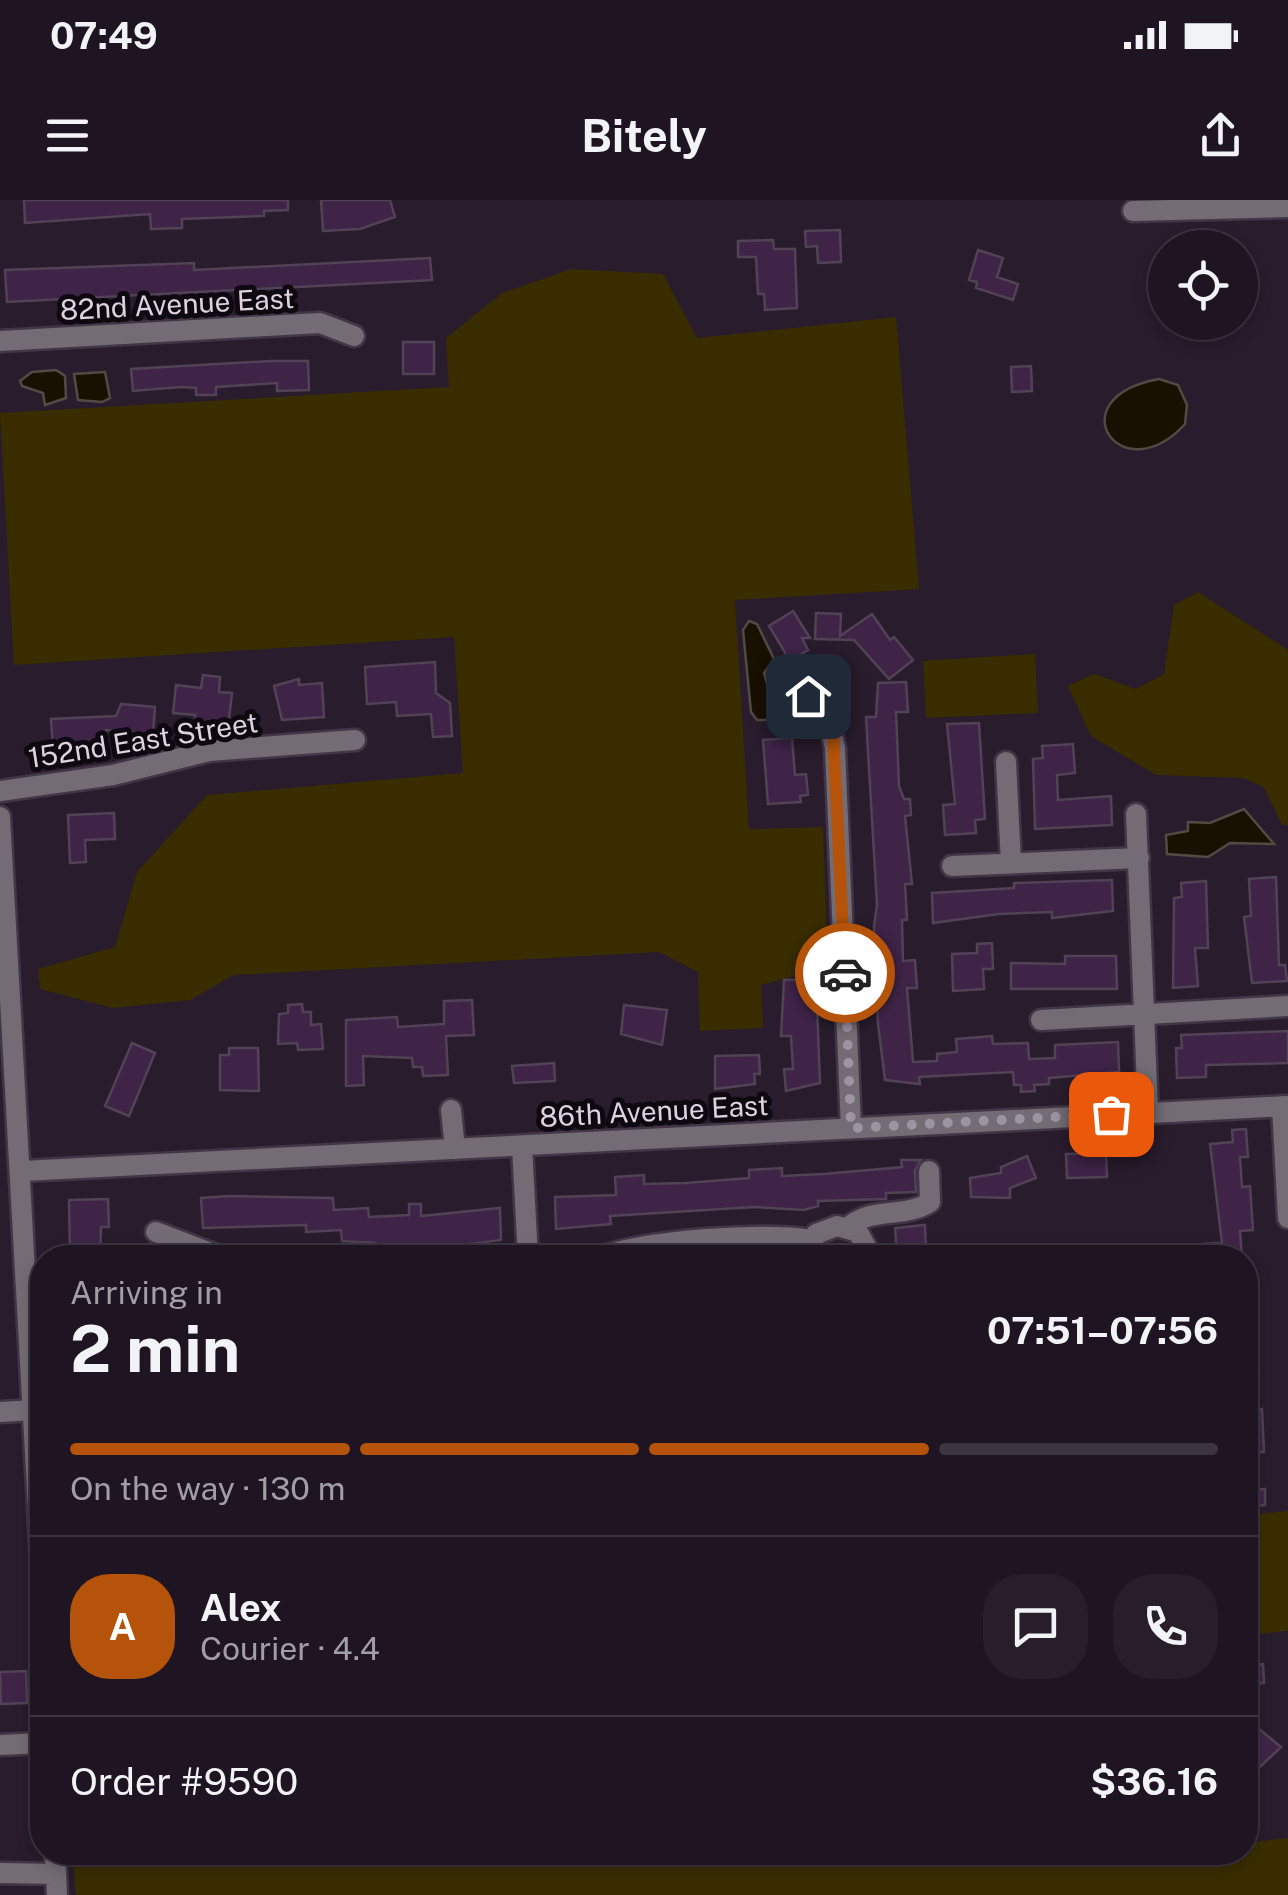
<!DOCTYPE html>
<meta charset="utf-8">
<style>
:root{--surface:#1f1522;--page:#271e2a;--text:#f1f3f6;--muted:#a19fa5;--line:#3c3440;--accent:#b45309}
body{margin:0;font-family:"Public Sans",sans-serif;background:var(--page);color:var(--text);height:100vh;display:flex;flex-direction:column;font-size:38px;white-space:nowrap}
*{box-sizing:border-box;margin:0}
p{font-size:32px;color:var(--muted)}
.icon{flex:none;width:55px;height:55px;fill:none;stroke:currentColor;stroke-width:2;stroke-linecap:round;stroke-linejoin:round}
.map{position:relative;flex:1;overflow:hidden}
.details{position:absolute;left:30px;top:1045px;width:1228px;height:620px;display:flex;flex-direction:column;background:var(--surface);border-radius:40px;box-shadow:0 5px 15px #0003,0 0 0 2px var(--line)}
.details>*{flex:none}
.fabs{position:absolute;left:1148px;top:30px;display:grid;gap:20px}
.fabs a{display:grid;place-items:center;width:110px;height:110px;border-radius:50%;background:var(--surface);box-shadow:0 5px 15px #0003,0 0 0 2px var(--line);font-size:50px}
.pin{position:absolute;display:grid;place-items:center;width:85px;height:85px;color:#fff;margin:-42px;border-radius:20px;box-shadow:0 5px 15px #0006}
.courier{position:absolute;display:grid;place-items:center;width:100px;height:100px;margin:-50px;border:8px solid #b45309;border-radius:50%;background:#fff;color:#222;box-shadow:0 2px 12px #0007}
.summary em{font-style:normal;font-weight:700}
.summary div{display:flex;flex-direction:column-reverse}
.summary{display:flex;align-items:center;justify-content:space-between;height:170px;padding:0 40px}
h1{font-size:65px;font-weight:700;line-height:75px}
.bar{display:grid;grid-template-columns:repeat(4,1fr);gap:15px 10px;align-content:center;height:120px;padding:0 40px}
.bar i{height:12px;border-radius:8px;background:var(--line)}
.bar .current{background:var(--accent)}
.bar p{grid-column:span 4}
.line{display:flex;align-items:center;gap:25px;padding:0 40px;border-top:2px solid var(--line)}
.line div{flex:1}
.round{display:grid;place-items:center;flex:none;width:105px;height:105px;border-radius:40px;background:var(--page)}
.status{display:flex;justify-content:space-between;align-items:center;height:70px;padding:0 50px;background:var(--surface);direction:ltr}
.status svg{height:28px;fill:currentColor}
header{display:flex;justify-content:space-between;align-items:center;height:130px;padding:0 40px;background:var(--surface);font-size:45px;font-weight:700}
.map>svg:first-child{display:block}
</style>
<div class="status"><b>07:49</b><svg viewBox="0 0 49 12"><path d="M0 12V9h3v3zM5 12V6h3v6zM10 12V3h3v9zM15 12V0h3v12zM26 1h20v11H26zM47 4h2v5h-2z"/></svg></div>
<header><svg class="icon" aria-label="menu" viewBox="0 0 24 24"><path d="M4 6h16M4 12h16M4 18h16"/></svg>Bitely<svg class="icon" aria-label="share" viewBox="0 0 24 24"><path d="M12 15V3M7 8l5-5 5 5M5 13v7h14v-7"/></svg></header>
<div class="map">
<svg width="1288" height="1695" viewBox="0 0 1288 1695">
<rect width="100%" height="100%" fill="#291c2d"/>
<path fill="#392d00" d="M571 69 663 74 697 138 896 117 919 389 735 400 749 629 823 627 828 767 761 785 763 828 700 831 698 772 659 752 234 775 190 800 113 808 40 789 38 769 115 747 137 672 207 595 463 573 454 437 14 465 0 213 449 187 446 138 502 93Z
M1198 392 1288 450V625H1282L1264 587 1243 578 1156 575 1091 536 1068 486 1094 474 1136 489 1164 474 1174 405Z
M1035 454 1038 513 926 518 923 461Z
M1288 1311V1431L1245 1435V1315Z
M1288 1638V1695H76L72 1653 1245 1652V1643Z"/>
<path fill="#181000" stroke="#534a43" stroke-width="2.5" d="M56 170 65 176 66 198 45 205 43 193 22 186 20 181 32 172Z
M105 172 110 198 102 202 78 200 74 174Z
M1159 179 1178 185 1187 205 1185 224C1121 294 1055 198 1159 179Z
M749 421 757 424 774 459 764 473 773 506 769 520H757L751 512 743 430Z
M1244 609 1274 644 1230 643 1208 657 1167 654 1166 635 1188 631V622L1210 623Z"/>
<path fill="#3f2448" stroke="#514255" stroke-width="2.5" d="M24 0H288V10L264 11V16L182 19V28L151 29 150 14 25 23Z
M321 0H390L395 17 360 29 323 31Z
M840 30 841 62 818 63 817 46 806 47 805 31Z
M773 40 774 49H795L797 108 765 110 764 94H758L756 57H738V41Z
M978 50 1003 58 997 77 1018 84 1013 100 976 88 977 82 969 80Z
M430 58 432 80 7 102 5 70 194 63V70Z
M403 142H434V174H403Z
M271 161H308L309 190 277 191V183L216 187V195H196V188L181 187 133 191 131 169Z
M1031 166 1032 191 1012 192 1011 167Z
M793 411 810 438H802L808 450 790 461 769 426Z
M816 413 841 414 840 436 872 414 890 440 894 437 913 460 889 479 854 440 815 439Z
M435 462 436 493 450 503 452 536 433 537 431 514 397 516 396 502 367 504 365 467Z
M203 475 220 477 219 492 232 493 228 528 194 525 195 515 173 513 176 485 201 488Z
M299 479V485L322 483 324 517 282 520 274 486Z
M906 482 908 512H896L899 586 904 599H910L911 615 905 616 912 684H905L907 720H902L903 761 915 760 917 788H907L913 862 937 861V854L957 852 956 839 992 836 993 844 1028 843 1029 859 1055 858V845L1118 842 1119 872 1049 878V884L1034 885 1035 891 1021 892V885H1014L1013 872 919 877 920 884 885 880 878 824 874 726 877 705 866 517H876L878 483Z
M121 504 155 507 153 534 106 530 108 559 54 562 51 519 116 516Z
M979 523 985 619 975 620 976 633 945 635 943 605 955 604 947 524Z
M792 538 795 575 806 574 808 595 800 596 801 602 768 604 763 540Z
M1073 544 1075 573 1057 575 1058 600 1111 596 1112 625 1035 629 1033 559 1043 558 1042 546Z
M114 613 115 639 85 640 86 662 70 663 68 615Z
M1276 677 1279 765H1285L1287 781 1252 783 1244 717 1251 716 1249 679Z
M1112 680 1113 711 1052 718V712L999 714 933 723 932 693 1014 688V683Z
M1206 681 1208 748H1195L1198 786 1173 788 1174 698 1182 697 1181 683Z
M992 743 993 769H983L984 789 953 791 952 754 977 753V744Z
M1065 756H1116L1117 789H1011V763L1065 764Z
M816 779 820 883 786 891 784 869H793L791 836H781L784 780Z
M472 800 474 835 446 836 448 875 423 876 422 867H413L412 858 363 856 364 885 346 886V820L397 817 398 827 444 824V801Z
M302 804 303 812H311V825L321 824 323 849 298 850 297 843 278 844 279 814 288 813V805Z
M624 805 667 810 662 845 621 834Z
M1288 831V863L1206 865V877L1177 878 1176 848H1182L1181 835Z
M132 843 155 853 129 916 105 906Z
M229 848H258L259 891 220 890V855H229Z
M759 855 760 874H754L755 884 715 889V856Z
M554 863 555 881 514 883 512 866Z
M1246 929 1248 957H1240L1242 987 1250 986 1253 1030 1240 1031 1242 1058H1204L1203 1044 1222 1043 1210 944 1233 942 1232 930Z
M1106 953 1107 977 1067 978 1066 954Z
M1027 956 1036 978 1010 988V998L971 997 970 978 1001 973V967Z
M901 960H921L915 970 916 992 886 993V999L818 1001V1006L804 1010 755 1007 610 1016 611 1024 556 1029 555 997 616 995 615 977 644 975V984L686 983 749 978V970L782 968V976L824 974 902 967Z
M229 996 333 998 334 1010 368 1008 369 1017 409 1015V1004H421V1016L500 1008 501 1040 439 1048H377L376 1043 342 1041 341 1030 306 1032V1025L203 1028 201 998Z
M108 999 109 1027H101L100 1058H70L69 1000Z
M925 1025 926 1053 897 1055 895 1028Z
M1245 1091H1255L1259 1172 1245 1173Z
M1262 1209 1264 1252 1245 1253V1210Z
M1265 1289V1305L1245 1306V1290Z
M1263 1464 1264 1483 1245 1484V1465Z
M26 1471 27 1503 1 1504 0 1472Z
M1253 1524 1281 1547 1260 1567 1245 1551V1531Z"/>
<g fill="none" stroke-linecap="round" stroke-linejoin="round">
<g stroke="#423646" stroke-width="25">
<path id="minor" d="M1133 11 1288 7
M0 141 320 123 354 136
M809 495 828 517 835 548 851 928
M1006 562 1011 663
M0 591 113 575 209 551 355 540
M1136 614 1148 912
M0 617 42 1380
M952 666 1139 658
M1041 820 1288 806
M1282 906 1288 1018
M451 910 455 949
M522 946 528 1058
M23 971 1288 906
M848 1028C869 1006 905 1019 930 1002L929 971
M156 1032 224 1058
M599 1058C644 1040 764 1032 812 1040
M805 1058 816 1034 837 1026 858 1032 872 1058
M0 1212 34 1210
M0 1545 42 1543
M55 1652 57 1695
M0 1673 56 1674"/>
</g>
<use href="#minor" stroke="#736c75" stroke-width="20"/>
</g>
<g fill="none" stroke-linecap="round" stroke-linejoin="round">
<path stroke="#9d93a1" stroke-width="10" stroke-dasharray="0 18" d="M845 773 851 928 1111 914"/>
<path stroke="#b45309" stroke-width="12" d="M808 496 828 517 833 533 845 773"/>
</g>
<g text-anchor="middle" stroke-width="10" stroke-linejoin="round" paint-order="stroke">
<g font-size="28" fill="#dcd3df" stroke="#0e0910">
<text transform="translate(177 104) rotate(-3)" y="10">82nd Avenue East</text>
<text transform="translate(143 540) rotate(-9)" y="10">152nd East Street</text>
<text transform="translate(654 911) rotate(-3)" y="10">86th Avenue East</text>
</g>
</g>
</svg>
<div class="fabs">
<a><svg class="icon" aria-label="locate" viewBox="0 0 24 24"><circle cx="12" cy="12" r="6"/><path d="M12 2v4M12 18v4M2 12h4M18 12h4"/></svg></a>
</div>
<div class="pin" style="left:1111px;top:914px;background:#ea580c"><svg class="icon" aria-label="bag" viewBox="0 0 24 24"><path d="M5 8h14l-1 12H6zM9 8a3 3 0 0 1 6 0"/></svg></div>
<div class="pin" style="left:808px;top:496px;background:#1f2937"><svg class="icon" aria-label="home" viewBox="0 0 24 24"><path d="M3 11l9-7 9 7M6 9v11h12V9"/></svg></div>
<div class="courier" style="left:845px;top:773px"><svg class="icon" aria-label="car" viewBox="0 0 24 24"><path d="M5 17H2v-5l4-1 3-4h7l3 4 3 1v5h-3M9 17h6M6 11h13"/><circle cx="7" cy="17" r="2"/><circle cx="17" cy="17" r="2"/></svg></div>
<section class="details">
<div class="summary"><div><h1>2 min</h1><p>Arriving in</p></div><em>07:51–07:56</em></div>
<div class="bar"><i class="current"></i><i class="current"></i><i class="current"></i><i></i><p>On the way · 130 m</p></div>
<div class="line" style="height:180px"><b class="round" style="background:var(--accent);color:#fff">A</b><div><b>Alex</b><p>Courier · 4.4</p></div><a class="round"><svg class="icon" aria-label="chat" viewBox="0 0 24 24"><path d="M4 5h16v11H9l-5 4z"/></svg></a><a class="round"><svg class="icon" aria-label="phone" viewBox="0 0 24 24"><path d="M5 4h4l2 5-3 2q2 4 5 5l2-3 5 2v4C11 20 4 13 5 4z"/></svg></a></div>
<div class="line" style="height:130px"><div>Order #9590</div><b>$36.16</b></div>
</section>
</div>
